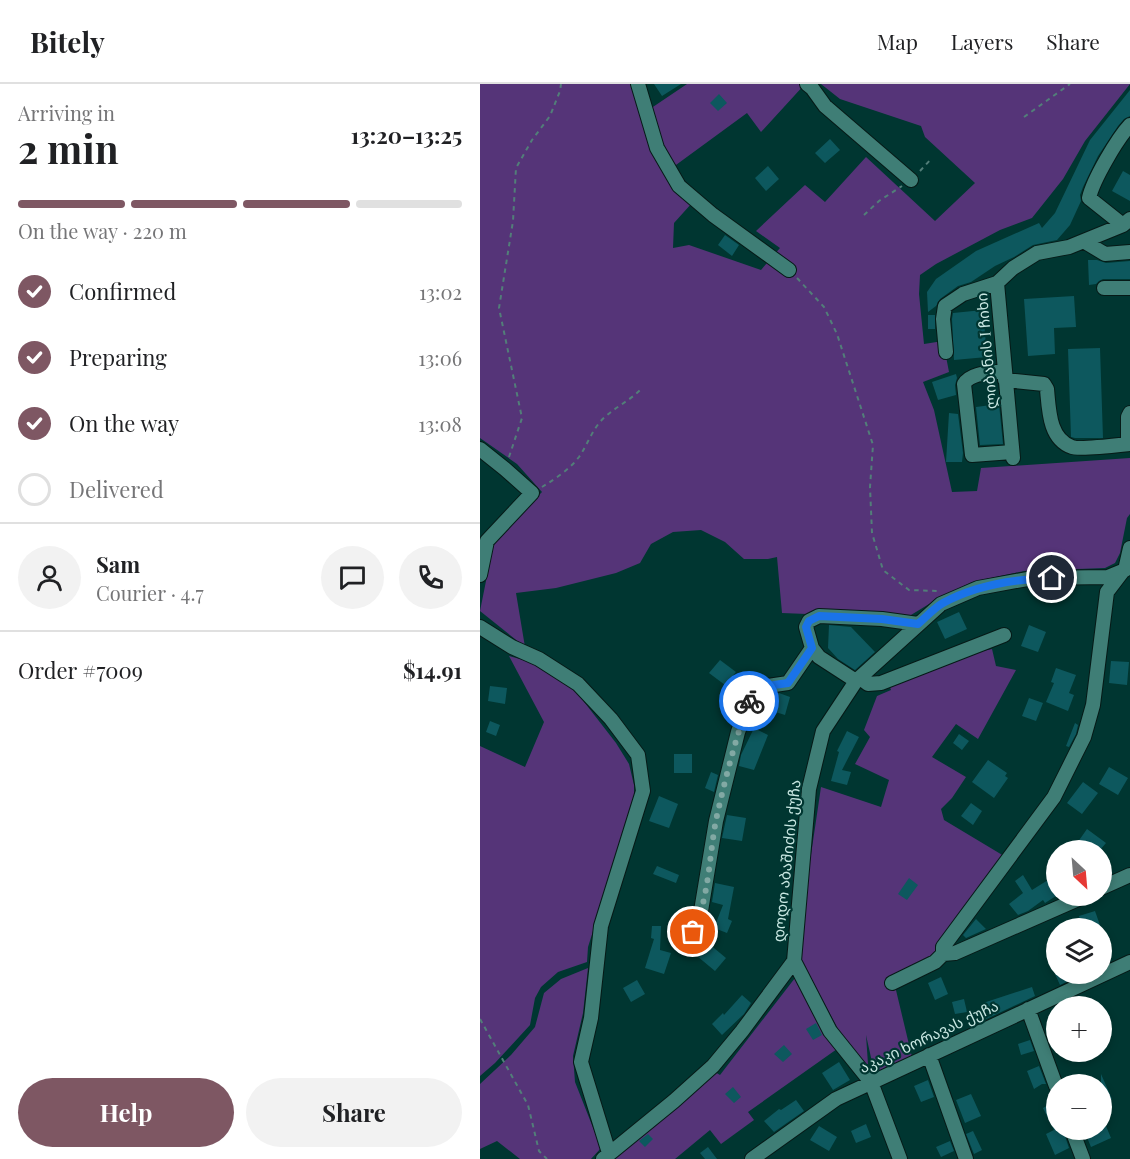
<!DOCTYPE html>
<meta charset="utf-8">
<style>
:root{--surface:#fff;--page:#f2f2f2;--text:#202124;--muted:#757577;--line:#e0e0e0;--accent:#7e5763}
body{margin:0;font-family:"Playfair Display","Noto Sans Georgian",serif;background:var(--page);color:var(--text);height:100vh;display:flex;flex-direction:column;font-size:22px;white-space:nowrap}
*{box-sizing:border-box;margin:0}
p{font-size:20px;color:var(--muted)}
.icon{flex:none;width:33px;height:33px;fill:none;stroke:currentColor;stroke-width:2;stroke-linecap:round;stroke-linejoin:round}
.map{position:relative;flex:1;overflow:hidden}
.drawer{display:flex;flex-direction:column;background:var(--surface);width:480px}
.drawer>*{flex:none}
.needle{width:39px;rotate:154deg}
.tools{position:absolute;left:566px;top:756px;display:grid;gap:12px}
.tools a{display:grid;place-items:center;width:66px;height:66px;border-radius:50%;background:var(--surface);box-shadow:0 3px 9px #0003;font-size:30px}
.pin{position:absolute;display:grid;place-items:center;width:51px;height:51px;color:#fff;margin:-26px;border:3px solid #fff;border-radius:50%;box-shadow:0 2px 6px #0007}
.courier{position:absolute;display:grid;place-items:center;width:60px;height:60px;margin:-30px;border:4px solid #1a73e8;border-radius:50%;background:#fff;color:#222;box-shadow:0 2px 8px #0007}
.headline em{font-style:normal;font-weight:700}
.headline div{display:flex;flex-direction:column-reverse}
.headline{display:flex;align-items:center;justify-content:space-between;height:102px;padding:0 18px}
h1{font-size:39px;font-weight:700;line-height:45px}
.bar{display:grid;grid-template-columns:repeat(4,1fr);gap:9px 6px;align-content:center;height:72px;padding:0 18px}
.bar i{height:8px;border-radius:4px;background:var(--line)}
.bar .active{background:var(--accent)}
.bar p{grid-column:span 4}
.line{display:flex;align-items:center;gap:15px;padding:0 18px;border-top:2px solid var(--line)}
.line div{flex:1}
.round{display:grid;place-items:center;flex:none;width:63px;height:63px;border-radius:32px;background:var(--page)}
ol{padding:0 18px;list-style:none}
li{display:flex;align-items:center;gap:18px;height:66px}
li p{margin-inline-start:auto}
li .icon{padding:6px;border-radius:50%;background:var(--accent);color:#fff;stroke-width:4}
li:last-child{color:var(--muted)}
li i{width:33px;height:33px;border:3px solid var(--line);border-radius:50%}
.button{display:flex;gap:12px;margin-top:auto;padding:12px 18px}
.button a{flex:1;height:69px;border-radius:36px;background:var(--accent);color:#fff;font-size:24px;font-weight:700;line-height:69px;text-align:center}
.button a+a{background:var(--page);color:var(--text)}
header{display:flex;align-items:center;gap:36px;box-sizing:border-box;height:84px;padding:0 30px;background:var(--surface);border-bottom:2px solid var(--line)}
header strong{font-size:28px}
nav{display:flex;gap:33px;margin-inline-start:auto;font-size:21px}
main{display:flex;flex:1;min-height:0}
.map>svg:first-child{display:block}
</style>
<header>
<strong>Bitely</strong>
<nav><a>Map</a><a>Layers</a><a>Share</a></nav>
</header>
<main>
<section class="drawer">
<div class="headline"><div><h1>2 min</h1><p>Arriving in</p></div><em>13:20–13:25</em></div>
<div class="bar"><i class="active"></i><i class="active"></i><i class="active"></i><i></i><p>On the way · 220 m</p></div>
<ol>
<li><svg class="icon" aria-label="check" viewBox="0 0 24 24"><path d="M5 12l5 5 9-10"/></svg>Confirmed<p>13:02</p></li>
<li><svg class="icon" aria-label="check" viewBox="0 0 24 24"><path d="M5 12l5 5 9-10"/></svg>Preparing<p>13:06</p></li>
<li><svg class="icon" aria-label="check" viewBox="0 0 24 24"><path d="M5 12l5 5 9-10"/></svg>On the way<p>13:08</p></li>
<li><i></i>Delivered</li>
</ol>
<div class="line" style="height:108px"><a class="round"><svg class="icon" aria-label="person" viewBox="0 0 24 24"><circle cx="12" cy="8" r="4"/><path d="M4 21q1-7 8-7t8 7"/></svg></a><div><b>Sam</b><p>Courier · 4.7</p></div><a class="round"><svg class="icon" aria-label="chat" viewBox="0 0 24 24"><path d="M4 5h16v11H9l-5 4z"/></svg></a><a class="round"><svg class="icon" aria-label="phone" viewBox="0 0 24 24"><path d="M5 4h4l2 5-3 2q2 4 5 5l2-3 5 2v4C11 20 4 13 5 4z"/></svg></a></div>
<div class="line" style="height:78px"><div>Order #7009</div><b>$14.91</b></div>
<div class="button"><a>Help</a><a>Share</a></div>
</section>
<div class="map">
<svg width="650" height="1075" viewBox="0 0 650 1075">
<rect width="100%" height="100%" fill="#003631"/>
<path fill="#553478" d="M0 0H151L161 31 207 0H325L281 48 267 29 185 89 212 119 194 139 193 164 209 161 281 186 300 164 276 147 325 101 345 118 386 73 455 137 495 99 445 53 441 42 360 15 341 0H650L605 57 583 95 552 134 520 146 456 180 440 191 439 210 444 260 463 257 469 288 443 298 454 326 472 408 497 407 501 384 650 374V430L647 434 640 469 635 479 625 484 544 487 492 498 454 517 426 534 302 529 297 473 288 475H264L245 458 221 446 193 448 171 460 160 479 136 489 76 504 36 509 45 563 0 527 14 457 62 408 37 380 0 354Z
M512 565 516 582 536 586 498 655 476 640 452 673 486 693 472 714 461 725 464 736 524 772 457 860 459 880 415 902 432 973 399 989 392 978 386 951 388 980 385 982 358 945 321 875 324 818 341 703 401 723 409 696 375 680 390 653 384 646 397 612 411 606 409 600 488 570Z
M29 572 58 580 91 601 136 659 149 680 154 701V717L108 863 107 878 78 888 61 903 55 914 50 941 15 979 0 992V662L45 683 64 638Z
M108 884 103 929 93 972 95 998 121 1064 111 1075H40L17 1057 0 1065V1000L31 971 55 943 64 909 81 895Z
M315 894 347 953 357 965 268 1028 274 1036 241 1060 230 1046 195 1075H132L235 988 240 991Z"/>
<path fill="#0d585e" d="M174 0H201L182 12Z
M650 6V32L644 35 638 42 618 72 603 103 600 111 601 117 590 141 577 156 553 161 534 173 515 182 491 198 478 202 460 215 456 222 448 228 447 208 456 195 496 167 559 139 562 144 575 129 610 56Z
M239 10 247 19 238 27 230 19Z
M350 55 360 66 345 79 335 69Z
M288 82 299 95 286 107 275 94Z
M643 87 650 91V117L632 107Z
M245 151 259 161 252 172 238 161Z
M608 176H617L626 179 650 177V195H623L619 197 616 200 609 201Z
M594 212 596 243 574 244 575 270 548 272 544 215Z
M503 226 507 273 474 276 472 235 473 229Z
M448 231H455V245H448Z
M620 264 623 354H595L591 353 588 265Z
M476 290 477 294 475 301 476 311 458 316 452 298Z
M519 320 523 360 500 361 496 323Z
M469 329 478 330 483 369 482 378H466Z
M479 528 487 545 465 555 457 538Z
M349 541 371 543 395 568 375 586 358 575 348 564Z
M549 541 566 548 558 568 541 562Z
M240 576 256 588 245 601 229 589Z
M631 577 649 578 647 601 629 599Z
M576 584 596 591 589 609 594 611 588 627 566 618 574 599 571 598Z
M10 602 27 604 25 620 8 617Z
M299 609 310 613 305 631 289 626 293 610Z
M549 614 563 619 556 637 542 632Z
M10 637 20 641 16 652 6 648Z
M595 639 598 641 596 650 589 663 586 662Z
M274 644 288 651 274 686 259 682 261 671Z
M367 647 379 653 362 686 371 688 367 701 351 697 359 668 357 667Z
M479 650 489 657 482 666 473 659Z
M194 670H212V689H194Z
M508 676 527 689 525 692 528 694 514 714 492 698Z
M629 683 648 694 638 711 619 700Z
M231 688 238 691 234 708 225 704Z
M603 698 618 709 602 730 587 719Z
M179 712 198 720 189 744 169 737Z
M491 719 502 727 493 741 481 732Z
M247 731 266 734 262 757 242 754Z
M607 745 626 759 620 766H601L595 762Z
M177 782 199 791 196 799 173 790Z
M543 791 552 806 576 791V812L565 819 563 816 548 827 538 831 529 820 543 809 535 797Z
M429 794 438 801 427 816 418 810Z
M235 799 254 803 248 835 252 837 247 849 234 844 243 821 232 818Z
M615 827 621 844H603L599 832Z
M496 835 506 845 486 854 483 851Z
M172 842H181L180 866 191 869 184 890 165 884 174 855 171 854Z
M228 859 246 874 235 887 217 872Z
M575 890H593L595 894 580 901Z
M461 893 468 910 455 916 448 899Z
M157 896 165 910 151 918 143 904Z
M552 903 555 912 504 936 500 920Z
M262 911 271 919 264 930 242 951 232 940 243 929 244 931Z
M484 915 487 928 475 930 472 918Z
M336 939 342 951 333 956 326 945Z
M550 956 554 967 541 971 538 960Z
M304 961 312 970 303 978 294 970Z
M359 978 370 996 353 1006 342 989Z
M559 982 566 1000H562L554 1005 547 987Z
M621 990 632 1015 621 1020Z
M448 996 454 1013 441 1018 434 1002Z
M253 1003 261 1013 254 1019 245 1010Z
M491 1010 501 1032 485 1039 476 1016Z
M316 1016 324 1027 294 1048 284 1037 299 1025 301 1026Z
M572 1019 576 1027V1046H583L589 1064 575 1071 566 1050 574 1046 563 1024Z
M386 1040 391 1053 376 1059 371 1047Z
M339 1042 357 1053 349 1067 330 1056Z
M626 1042 631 1054 611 1063 606 1051Z
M493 1047 502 1066 494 1070 486 1050Z
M168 1050 173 1055 165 1063 159 1057Z
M470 1057 474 1067 461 1073 456 1063Z
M228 1063 237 1075H225L220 1069Z"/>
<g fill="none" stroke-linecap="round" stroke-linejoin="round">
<g stroke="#061a17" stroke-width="16">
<path id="minor" d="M158 0 177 64 199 102 233 131 309 186
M327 0 332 4 345 22 431 96
M643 141 609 114C613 96 637 55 650 41
M605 158 625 170 650 168
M624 204H650
M466 268 463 235 465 222 483 210 517 199
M525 287C512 289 491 288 484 300L492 371 532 368
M525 296 564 300 567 305C569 326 569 355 592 363 599 366 640 361 650 360
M648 360V333L650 329
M0 365 25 385 52 409 7 457 0 491
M533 374 517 199 533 184 557 169 589 163 643 141 650 135
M0 543 32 563 59 575 98 600 131 635 158 671 163 707 121 842 111 934 101 978 129 1069
M332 564 339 573 376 597
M380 594 388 600 401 599 524 551
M621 804 650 791
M605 812 475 869 463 870V863L574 713 604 653 613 621 627 508 643 487
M206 864 220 833 236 737 258 648 274 604 308 599 332 564 326 543 329 537 339 532 402 535 438 540
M314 877 350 947 391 998 420 1075
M412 899 455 878 463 870
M548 925 576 1002
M449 971 486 1075
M592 1046 603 1075
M123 1075 194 1017 233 982 262 947 314 877 329 705 343 647 376 597 461 520 498 504 553 494 628 493 645 486 650 464
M272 1075 356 1015 650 878"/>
</g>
<path stroke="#527e79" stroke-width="2" stroke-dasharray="4.5 4.5" stroke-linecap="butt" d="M544 33 590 0
M440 87 452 74
M384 131 399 117 422 102
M317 194 344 223 357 250 393 361 390 403 392 449 403 486 429 506 458 507
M29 373 42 334 19 224 33 137 36 84 52 56 70 32 80 7 81 0
M62 403C75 395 90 385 99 373 108 360 113 343 125 333 137 322 151 316 162 304
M0 935 48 1021 59 1067 67 1075"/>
<use href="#minor" stroke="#3f7e76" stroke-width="14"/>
</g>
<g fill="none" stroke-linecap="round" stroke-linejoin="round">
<path stroke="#82a9a4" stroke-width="6" stroke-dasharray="0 10.8" d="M213 848C229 815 229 773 236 736 245 696 255 656 269 617"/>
<path stroke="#1a73e8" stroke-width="8" d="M269 617 274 604 308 599 332 564 326 543 329 537 339 532 402 535 438 540C446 533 454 524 463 519 496 501 535 495 572 494"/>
</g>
<g text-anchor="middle" stroke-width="4.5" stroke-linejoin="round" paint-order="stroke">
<g font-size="15" fill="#c8e7e2" stroke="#003631">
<text transform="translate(507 267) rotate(-95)" y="5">ლიბანის I ჩიხი</text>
<text transform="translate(307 777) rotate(-84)" y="5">დოდო აბაშიძის ქუჩა</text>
<text transform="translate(449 953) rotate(-25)" y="5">აკაკი ხორავას ქუჩა</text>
</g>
</g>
</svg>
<div class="tools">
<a><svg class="needle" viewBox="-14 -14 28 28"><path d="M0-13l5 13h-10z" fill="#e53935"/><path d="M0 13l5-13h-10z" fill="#757577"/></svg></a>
<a><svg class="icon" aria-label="layers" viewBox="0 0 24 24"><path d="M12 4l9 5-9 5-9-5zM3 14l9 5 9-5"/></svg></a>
<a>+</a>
<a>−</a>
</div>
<div class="pin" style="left:213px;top:848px;background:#ea580c"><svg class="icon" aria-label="bag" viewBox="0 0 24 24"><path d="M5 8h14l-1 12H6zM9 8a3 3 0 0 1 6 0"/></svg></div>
<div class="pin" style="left:572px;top:494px;background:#1f2937"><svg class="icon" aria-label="home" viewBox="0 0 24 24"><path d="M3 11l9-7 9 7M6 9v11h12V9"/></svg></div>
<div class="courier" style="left:269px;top:617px"><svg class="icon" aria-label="bike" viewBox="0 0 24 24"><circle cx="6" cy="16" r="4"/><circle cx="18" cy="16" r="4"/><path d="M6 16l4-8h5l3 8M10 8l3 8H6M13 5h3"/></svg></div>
</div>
</main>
